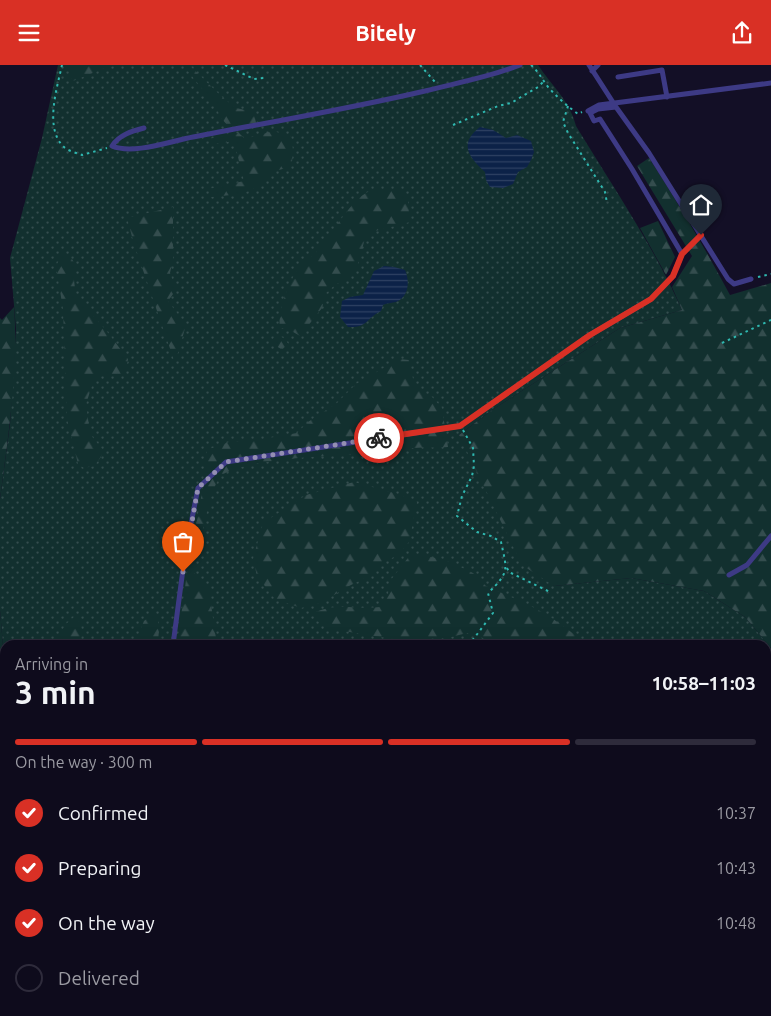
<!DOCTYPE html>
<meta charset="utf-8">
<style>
:root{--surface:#0e0b1c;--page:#1c1929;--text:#f1f3f6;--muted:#9b9ba3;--line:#2e2b3b;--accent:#d93025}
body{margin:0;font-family:Ubuntu,sans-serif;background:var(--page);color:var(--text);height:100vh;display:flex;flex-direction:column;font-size:19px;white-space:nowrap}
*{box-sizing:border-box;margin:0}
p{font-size:16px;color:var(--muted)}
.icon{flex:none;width:28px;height:28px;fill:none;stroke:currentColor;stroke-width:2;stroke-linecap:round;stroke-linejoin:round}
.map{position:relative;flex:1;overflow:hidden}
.details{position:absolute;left:0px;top:575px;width:771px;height:376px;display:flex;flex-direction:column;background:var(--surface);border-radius:15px 15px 0 0;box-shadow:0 5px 20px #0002,0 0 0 1px var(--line)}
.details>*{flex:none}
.pin{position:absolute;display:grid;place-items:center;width:42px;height:42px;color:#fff;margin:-51px -21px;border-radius:50% 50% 50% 0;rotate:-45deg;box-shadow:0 0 5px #0007}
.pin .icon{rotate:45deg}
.courier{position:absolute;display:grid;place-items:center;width:50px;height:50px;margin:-25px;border:4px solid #d93025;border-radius:50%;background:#fff;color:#222;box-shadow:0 1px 6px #0007}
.head em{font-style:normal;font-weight:700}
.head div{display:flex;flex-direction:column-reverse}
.head{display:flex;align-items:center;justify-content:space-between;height:85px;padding:0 15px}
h1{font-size:32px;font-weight:700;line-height:38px}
.bar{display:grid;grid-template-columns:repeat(4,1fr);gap:8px 5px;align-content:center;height:60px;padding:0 15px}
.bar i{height:6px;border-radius:4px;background:var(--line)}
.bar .on{background:var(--accent)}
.bar p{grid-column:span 4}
ol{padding:0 15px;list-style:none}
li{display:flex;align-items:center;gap:15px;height:55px}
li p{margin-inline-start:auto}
li .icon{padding:5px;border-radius:50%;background:var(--accent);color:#fff;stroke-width:4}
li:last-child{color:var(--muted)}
li i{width:28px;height:28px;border:2px solid var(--line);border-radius:50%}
header{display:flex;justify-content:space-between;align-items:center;height:65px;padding:0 15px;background:var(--accent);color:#fff;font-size:22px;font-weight:700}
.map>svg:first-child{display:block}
</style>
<header><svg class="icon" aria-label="menu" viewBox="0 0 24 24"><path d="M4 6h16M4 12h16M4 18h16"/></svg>Bitely<svg class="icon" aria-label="share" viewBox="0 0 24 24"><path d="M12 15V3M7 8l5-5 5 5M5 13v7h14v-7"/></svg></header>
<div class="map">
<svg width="771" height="951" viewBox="0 0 771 951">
<defs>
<pattern id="grass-dots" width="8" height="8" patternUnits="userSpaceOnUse" patternTransform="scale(1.25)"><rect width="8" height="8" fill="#12302f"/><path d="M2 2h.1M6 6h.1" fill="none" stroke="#344d4e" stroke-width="1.8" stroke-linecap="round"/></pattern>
<pattern id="forest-firs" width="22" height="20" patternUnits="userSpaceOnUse" patternTransform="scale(1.25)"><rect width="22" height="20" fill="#12302f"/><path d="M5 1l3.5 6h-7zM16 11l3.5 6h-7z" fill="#344d4e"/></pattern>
<pattern id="water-rules" width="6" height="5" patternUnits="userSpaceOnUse" patternTransform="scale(1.25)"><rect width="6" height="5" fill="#0c2248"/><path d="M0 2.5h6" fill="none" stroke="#2f4163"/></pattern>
</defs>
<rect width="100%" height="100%" fill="#130f26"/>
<path fill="url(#grass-dots)" d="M58 0H538C552 21 570 36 576 61 613 122 653 180 682 245L620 263 492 345 459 370 554 521 631 513 704 526 745 552 771 583V596L766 620V580H5V605L0 545V434L10 359 16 264 10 193 42 73Z
M5 617V738L0 736Z
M5 816V946H125L124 951H0V817Z"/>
<path fill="url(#forest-firs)" d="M70 0H117L105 3 73 16 69 10Z
M189 0 222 32 236 43 254 47 256 58 229 62 221 53 215 40 188 6Z
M273 66 291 71 293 85 292 97 286 103 275 106 253 124 241 129 211 132 209 124 244 116 234 76 214 79 212 73 239 68 245 74Z
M649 93C678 138 705 183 730 230L771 218V583L745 552 704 526 631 513 554 521 522 500 459 370 492 345 620 263 682 245 672 222 692 191 637 101Z
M383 124 400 125 408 136 410 157 375 166 364 177 357 202 350 212 335 220 326 228 322 243 300 271 288 264 280 263C277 246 290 214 300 201 303 196 308 195 312 191 317 187 321 181 325 176 336 163 354 131 372 125 375 124 380 124 383 124Z
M173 142V194L170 208 176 225 168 236 186 260 175 298 134 179 127 153Z
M658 156 675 192 666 210 640 163Z
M62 189 70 191 75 199 74 215 76 232 105 264 128 294 125 310 95 311 86 339 90 369 102 384 101 392 94 401 84 403 78 399 67 354 63 244 56 201Z
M14 242C19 303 8 373 0 434V253L2 255Z
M276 269 285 274 289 280 281 284 273 279V274Z
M399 294 409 295 415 323 432 332 442 343 448 382C437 383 425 382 414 383 401 384 389 387 376 388 347 390 236 393 220 412 209 425 198 489 194 508L209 526 217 580H177L187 508 202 428 207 385 229 377 257 375 297 368 308 357 337 338 356 319Z
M354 417 398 429 417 437 409 477 398 490 380 499 369 511 347 522 321 538 301 543 275 534 257 511 253 494 263 458 306 430Z
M411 489 443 494 473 508 486 521 529 540 549 551 589 580H505L467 568 447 573 399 575 331 564 314 554V548C335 537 357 545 380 542L388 529 390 516Z
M0 545 5 605 0 716Z
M150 551H157L159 562 158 580H134L144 556Z
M74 552C84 558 82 569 80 580H55V577L66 559Z
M771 596V690L766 698V621Z
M771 722V921L766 926V737Z
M0 737 5 746V807L0 808Z
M125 946H230L231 951H124Z
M609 946H748L743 951H600Z"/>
<path fill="#12302f" d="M276 946H340L338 951H274Z"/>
<path fill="url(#water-rules)" d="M480 62 493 65 506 73 517 70 531 76 534 87 531 95 527 102 518 107 513 119 503 123 490 122 486 115 485 107C469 92 458 79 480 62Z
M384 201 394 202 405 205C410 216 409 232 396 237 392 238 387 238 383 240L381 246C365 254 368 263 348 262L340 252 342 236 350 232 363 230 374 206Z"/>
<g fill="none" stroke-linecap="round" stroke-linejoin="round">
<path stroke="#0c2248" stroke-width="16" d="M766 712 771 704
M236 946V951
M541 946 549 951
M580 951 592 946"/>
<path stroke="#2fb8b0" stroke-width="2" stroke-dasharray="2.5 4" stroke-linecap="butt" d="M62 0C57 23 44 64 64 82 68 86 77 88 82 90L107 83
M225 0 254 14 264 13
M420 0 435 17
M531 0C538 6 542 14 548 22 557 32 567 41 578 49L582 47
M568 41 563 57 568 68 605 127 607 138
M453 60 498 41 511 38 538 22 544 16
M758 212 771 209
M722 278 771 255
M463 365 473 383 474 401 472 411 462 431 457 451 477 467 491 471 501 477C507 505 510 507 488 528L493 548 469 580
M507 503 509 507 550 527"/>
<path stroke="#3d3a85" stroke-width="5" d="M592 6 598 0
M618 12 662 5 667 32
M616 42 649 88 728 214 734 219 751 214
M588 46 599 40 771 18
M144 63C132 66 119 70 112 81 133 90 171 76 193 72 271 57 348 44 425 26 456 18 490 12 520 0
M682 189 701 170
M729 510 747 500 771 471
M173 580 185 489 198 423 226 397 460 361 590 270 651 234 673 211 682 189 632 104 600 54 594 56 590 48 598 44 616 42 589 0
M0 811 5 810
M348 951 351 946"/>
</g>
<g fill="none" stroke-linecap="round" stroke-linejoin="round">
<path stroke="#948fb3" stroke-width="5" stroke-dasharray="0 9" d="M183 507 198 423 226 397 379 373"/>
<path stroke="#d93025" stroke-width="6" d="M379 373 460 361 590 270 651 234 673 211 682 189 701 170"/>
</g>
</svg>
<div class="pin" style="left:183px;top:507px;background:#ea580c"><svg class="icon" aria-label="bag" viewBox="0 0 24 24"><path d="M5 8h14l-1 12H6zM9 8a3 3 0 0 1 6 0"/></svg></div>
<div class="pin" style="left:701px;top:170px;background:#1f2937"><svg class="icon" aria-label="home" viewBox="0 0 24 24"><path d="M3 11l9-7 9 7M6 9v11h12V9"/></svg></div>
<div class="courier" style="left:379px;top:373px"><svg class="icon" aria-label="bike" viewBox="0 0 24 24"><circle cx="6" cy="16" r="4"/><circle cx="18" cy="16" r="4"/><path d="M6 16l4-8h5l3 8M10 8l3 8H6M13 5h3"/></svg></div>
<section class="details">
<div class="head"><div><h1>3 min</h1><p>Arriving in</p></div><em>10:58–11:03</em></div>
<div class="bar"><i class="on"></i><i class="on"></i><i class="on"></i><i></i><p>On the way · 300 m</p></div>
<ol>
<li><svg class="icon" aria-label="check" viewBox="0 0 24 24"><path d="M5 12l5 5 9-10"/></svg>Confirmed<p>10:37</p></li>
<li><svg class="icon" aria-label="check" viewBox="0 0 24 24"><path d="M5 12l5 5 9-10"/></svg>Preparing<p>10:43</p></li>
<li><svg class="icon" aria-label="check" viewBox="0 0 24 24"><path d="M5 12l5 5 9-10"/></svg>On the way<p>10:48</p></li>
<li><i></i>Delivered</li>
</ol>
</section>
</div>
